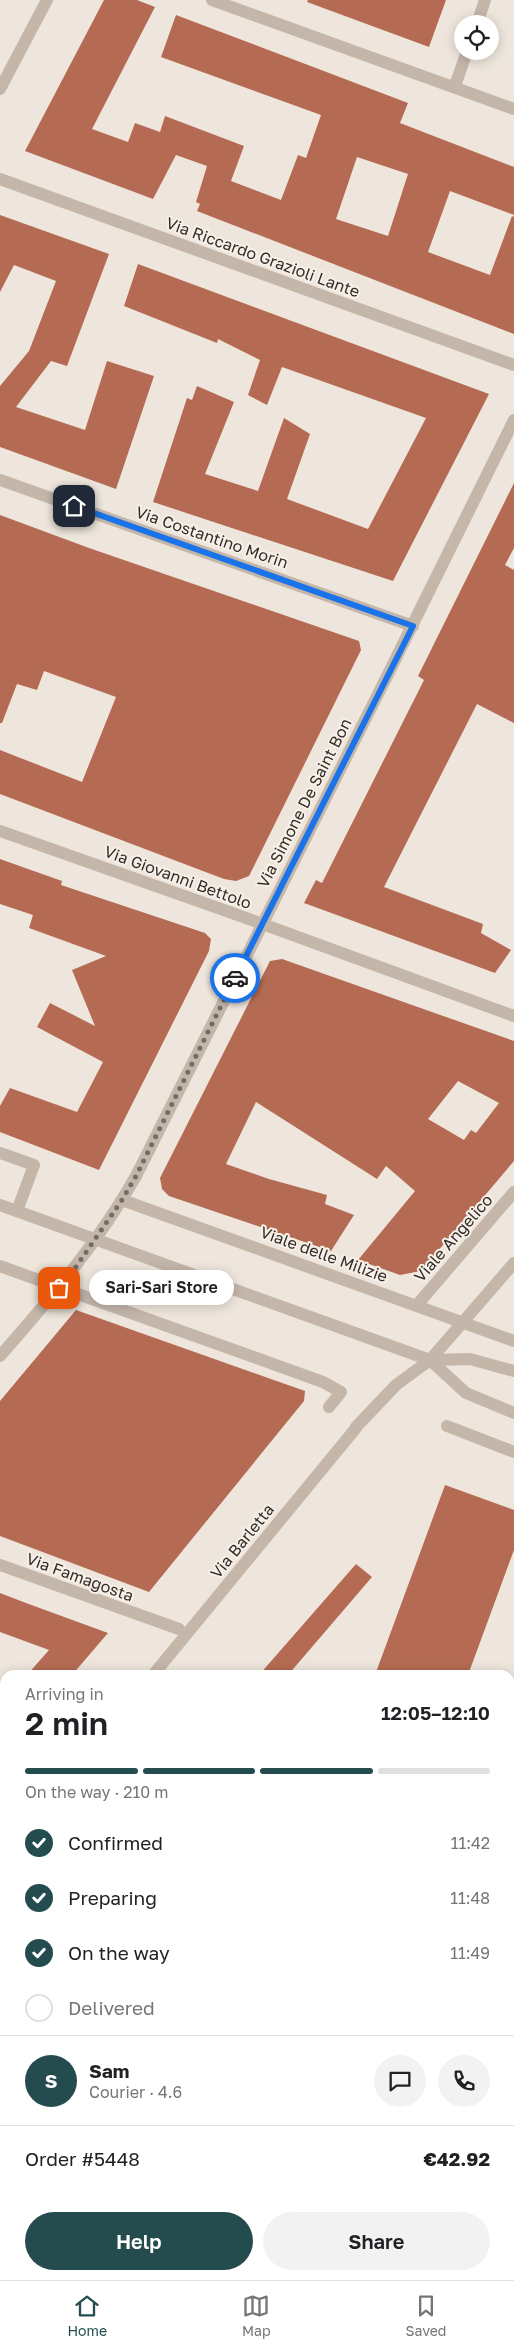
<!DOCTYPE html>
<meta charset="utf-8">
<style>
:root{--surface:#fff;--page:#f2f2f2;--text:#202124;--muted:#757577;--line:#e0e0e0;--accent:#244c4f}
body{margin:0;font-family:"Golos Text",sans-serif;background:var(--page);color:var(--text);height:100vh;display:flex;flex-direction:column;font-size:19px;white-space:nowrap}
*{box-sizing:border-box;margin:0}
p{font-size:16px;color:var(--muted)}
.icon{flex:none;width:28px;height:28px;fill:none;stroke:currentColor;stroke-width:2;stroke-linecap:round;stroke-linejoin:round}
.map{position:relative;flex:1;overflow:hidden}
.side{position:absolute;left:0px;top:1670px;width:515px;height:610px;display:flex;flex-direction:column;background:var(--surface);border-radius:15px 15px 0 0;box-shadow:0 2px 12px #0003}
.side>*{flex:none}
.controls{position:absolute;left:454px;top:15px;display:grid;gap:10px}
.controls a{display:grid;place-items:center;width:45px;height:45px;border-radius:50%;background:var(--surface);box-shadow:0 2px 12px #0003;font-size:25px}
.pin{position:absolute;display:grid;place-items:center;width:42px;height:42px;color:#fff;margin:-21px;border-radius:10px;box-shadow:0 2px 8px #0006}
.courier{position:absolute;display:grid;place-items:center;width:50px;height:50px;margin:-25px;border:4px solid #1a73e8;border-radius:50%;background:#fff;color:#222;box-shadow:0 1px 6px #0007}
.bubble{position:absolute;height:35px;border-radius:18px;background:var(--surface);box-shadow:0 2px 12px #0003;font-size:16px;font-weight:600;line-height:35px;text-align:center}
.summary em{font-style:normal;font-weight:600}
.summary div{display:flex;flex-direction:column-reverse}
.summary{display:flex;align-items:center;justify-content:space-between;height:85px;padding:0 25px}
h1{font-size:32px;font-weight:600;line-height:38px}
.bar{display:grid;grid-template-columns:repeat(4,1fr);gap:8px 5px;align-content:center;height:60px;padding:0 25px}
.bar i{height:6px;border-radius:4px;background:var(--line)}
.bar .selected{background:var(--accent)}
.bar p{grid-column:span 4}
.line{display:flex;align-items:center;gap:12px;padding:0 25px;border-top:1px solid var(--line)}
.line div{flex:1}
.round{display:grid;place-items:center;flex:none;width:52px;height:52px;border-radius:26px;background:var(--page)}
ol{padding:0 25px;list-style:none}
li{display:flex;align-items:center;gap:15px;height:55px}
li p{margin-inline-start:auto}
li .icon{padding:5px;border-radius:50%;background:var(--accent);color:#fff;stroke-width:4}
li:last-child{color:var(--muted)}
li i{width:28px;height:28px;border:2px solid var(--line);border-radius:50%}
.primary-button{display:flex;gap:10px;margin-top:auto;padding:10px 25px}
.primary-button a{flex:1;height:58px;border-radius:30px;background:var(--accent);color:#fff;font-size:20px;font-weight:600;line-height:58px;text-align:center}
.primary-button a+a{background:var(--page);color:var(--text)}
.dock{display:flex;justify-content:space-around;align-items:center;height:70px;border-top:1px solid var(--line);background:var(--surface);font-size:14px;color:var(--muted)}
.dock a{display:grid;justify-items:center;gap:2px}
.dock .selected{color:var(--accent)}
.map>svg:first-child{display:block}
</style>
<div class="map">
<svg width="514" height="2280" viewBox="0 0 514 2280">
<rect width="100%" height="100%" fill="#eee6dc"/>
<path fill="#b56b53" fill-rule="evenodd" d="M104 0H137L155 7 92 129 128 142 135 123 160 132 165 116 244 146 231 181 281 200 298 155 306 158 321 115 161 57 176 15 408 103 400 123 514 167V215L450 191 428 252 490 275 512 216 514 217V334L197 211 200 204 196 202 207 166 176 155 153 199 25 151ZM357 157 408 174 388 236 336 219Z
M308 0H446L429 47 307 2Z
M0 215 109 254 67 366 51 361 16 407 85 430 107 361 154 376 116 489 0 447V386L29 351 56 281 14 265 0 292Z
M138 264 489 394 393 581 153 502 187 398 192 400 197 386 234 402 205 474 258 491 284 418 310 434 287 499 368 529 426 418 282 367 267 405 248 395 260 360 218 339 217 343 124 306Z
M514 483V548L505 565 514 570V723L477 704 384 887 483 924 481 933 511 950 495 973 304 903 316 880 322 883 424 680 418 676 424 664Z
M0 515 89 548 359 641 361 650 249 876 236 881 224 879 0 794V750L82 782 116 697 44 671 37 690 17 684 2 723H0Z
M0 859 62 881 61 885 205 933 211 939 209 951 99 1170 0 1132V1106L10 1088 77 1112 103 1062 37 1027 50 1003 95 1026 72 970 106 956 29 928 33 915 0 904Z
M282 959 514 1041V1161L421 1271 400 1275 358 1260 415 1191 386 1166 377 1179 256 1102 226 1164 269 1179 327 1195 325 1204 354 1215 331 1251 169 1196 162 1189 160 1178 270 961ZM458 1081 499 1103 476 1133 471 1130 464 1140 428 1119Z
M76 1310 305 1391 304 1401 149 1592 0 1536V1401Z
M445 1485 514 1510V1550L468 1675H375Z
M356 1564 372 1577 288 1675H259Z
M0 1593 26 1603 108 1633 72 1675H27L49 1650 0 1632Z"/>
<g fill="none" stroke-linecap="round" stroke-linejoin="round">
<path stroke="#c5b6aa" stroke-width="12" d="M212 0 514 109
M477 24 485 0
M455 86 467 51
M0 89 47 0
M0 179 514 365
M0 480 413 626
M0 831 235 914 514 1016
M0 1153 34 1165 17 1211
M122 1200 514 1341
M0 1205 430 1360 466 1393 514 1413
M0 1266 323 1382 341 1392 329 1407
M417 1305 514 1192
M0 1356C50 1299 98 1243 136 1176 262 924 390 673 514 420
M430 1360 470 1359 514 1371
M447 1426 514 1452
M356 1427 396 1385 430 1360 514 1263
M0 1565 179 1629
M153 1675 356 1428
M0 1921 5 1916
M510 2043 514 2044
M510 2107 514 2109
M0 2257 5 2259
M49 2275 63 2280
M193 2280 195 2275"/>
</g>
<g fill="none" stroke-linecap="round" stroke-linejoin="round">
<path stroke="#746d67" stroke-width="5" stroke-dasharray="0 9" d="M59 1288 69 1277 122 1200 136 1176 235 978"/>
<path stroke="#1a73e8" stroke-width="6" d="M74 506 413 626 235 978"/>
</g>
<g text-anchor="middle" stroke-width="4" stroke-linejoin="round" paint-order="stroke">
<g font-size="16" fill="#332c28" stroke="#f7f0e8">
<text transform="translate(263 257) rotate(20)" y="6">Via Riccardo Grazioli Lante</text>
<text transform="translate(212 537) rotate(19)" y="6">Via Costantino Morin</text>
<text transform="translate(304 803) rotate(-63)" y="6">Via Simone De Saint Bon</text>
<text transform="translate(178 877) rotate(20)" y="6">Via Giovanni Bettolo</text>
<text transform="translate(453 1238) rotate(-49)" y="6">Viale Angelico</text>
<text transform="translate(324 1254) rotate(20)" y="6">Viale delle Milizie</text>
<text transform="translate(242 1541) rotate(-51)" y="6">Via Barletta</text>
<text transform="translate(80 1577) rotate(20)" y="6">Via Famagosta</text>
</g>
</g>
</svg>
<div class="controls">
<a><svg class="icon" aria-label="locate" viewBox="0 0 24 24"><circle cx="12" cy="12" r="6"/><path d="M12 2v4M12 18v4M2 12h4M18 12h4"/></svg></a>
</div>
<div class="pin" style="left:59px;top:1288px;background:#ea580c"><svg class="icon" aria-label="bag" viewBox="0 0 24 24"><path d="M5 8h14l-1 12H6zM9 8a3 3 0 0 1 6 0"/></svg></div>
<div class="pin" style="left:74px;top:506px;background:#1f2937"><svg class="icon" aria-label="home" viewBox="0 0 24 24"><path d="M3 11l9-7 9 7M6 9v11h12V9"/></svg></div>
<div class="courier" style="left:235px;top:978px"><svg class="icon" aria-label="car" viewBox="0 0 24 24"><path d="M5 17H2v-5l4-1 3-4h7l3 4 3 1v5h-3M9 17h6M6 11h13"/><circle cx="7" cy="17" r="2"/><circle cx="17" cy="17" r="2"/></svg></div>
<div class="bubble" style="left:89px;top:1270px;width:145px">Sari-Sari Store</div>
<section class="side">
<div class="summary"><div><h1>2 min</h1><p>Arriving in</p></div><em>12:05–12:10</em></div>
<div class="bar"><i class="selected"></i><i class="selected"></i><i class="selected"></i><i></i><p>On the way · 210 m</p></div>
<ol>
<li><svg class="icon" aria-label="check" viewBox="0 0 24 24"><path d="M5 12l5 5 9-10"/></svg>Confirmed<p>11:42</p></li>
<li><svg class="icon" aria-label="check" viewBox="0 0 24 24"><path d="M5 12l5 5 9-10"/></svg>Preparing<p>11:48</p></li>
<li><svg class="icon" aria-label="check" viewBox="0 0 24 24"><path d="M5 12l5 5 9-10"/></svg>On the way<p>11:49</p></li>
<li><i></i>Delivered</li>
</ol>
<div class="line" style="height:90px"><b class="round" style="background:var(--accent);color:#fff">S</b><div><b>Sam</b><p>Courier · 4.6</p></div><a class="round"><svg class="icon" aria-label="chat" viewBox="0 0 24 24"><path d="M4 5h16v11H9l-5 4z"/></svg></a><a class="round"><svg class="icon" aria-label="phone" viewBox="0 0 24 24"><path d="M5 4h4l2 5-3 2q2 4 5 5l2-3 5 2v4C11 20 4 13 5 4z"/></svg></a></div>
<div class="line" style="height:65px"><div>Order #5448</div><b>€42.92</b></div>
<div class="primary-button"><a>Help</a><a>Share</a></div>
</section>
</div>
<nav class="dock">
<a class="selected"><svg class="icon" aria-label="home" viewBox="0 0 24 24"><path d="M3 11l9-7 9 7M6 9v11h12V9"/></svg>Home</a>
<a><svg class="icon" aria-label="map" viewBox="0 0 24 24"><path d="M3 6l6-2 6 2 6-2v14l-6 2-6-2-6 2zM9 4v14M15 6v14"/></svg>Map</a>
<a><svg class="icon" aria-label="saved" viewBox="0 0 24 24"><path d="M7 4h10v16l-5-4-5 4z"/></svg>Saved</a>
</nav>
